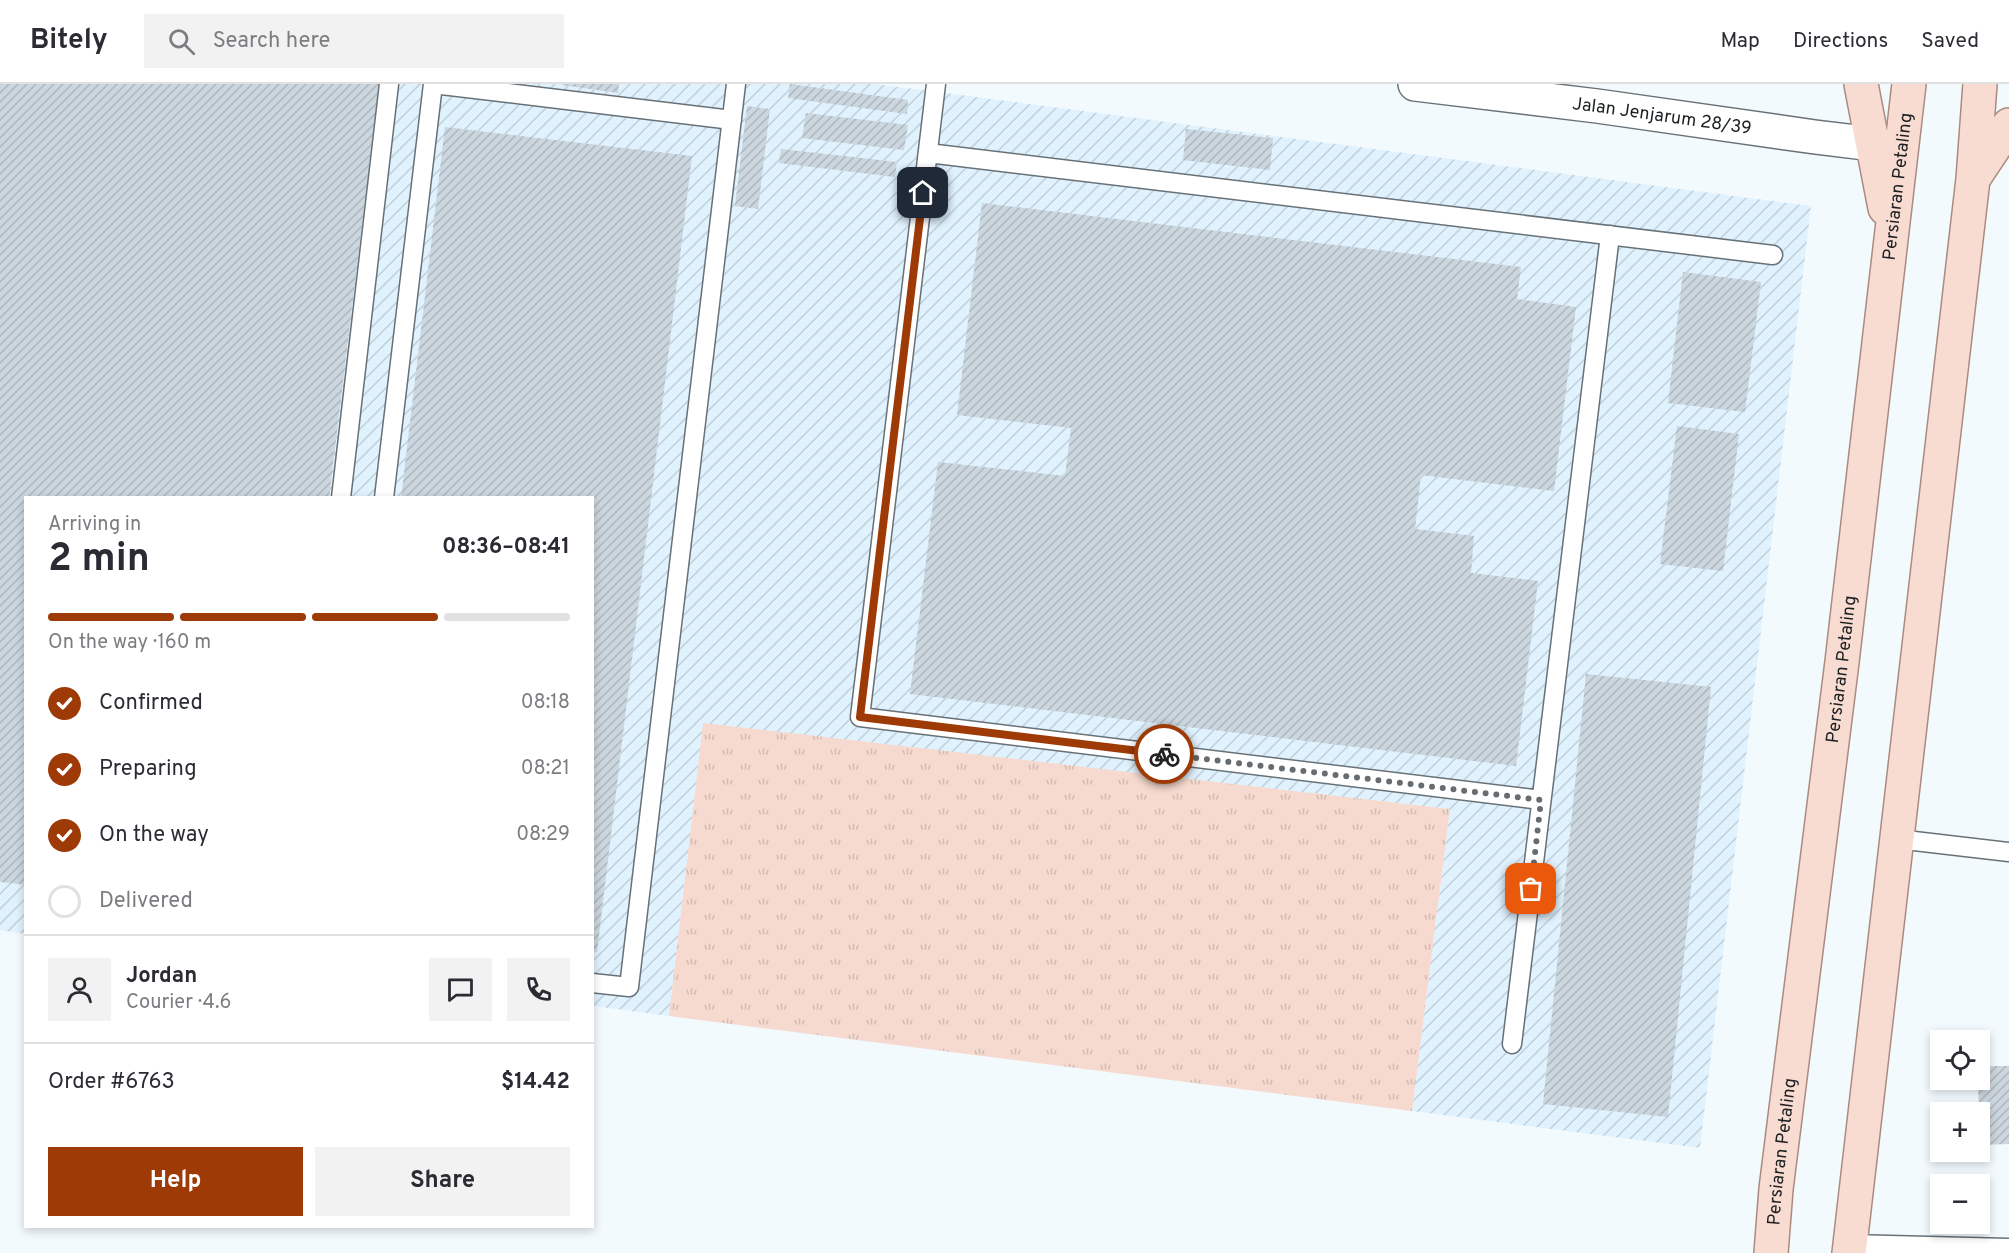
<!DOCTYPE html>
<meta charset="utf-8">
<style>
:root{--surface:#fff;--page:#f2f2f3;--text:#2b2b33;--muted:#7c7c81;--line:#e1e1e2;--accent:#9e3a06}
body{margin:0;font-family:Overpass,sans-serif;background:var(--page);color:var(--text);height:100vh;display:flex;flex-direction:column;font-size:22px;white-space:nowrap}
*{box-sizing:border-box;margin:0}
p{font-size:20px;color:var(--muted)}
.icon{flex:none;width:33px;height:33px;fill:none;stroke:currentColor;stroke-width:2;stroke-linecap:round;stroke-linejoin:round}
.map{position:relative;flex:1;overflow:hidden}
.drawer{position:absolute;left:24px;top:412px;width:570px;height:732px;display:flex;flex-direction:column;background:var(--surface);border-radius:0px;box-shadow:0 3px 9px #0003}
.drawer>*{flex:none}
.tools{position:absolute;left:1930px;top:946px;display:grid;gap:12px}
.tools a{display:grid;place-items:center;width:60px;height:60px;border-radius:0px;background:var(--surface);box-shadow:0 3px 9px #0003;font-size:30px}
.pin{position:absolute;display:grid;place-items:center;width:51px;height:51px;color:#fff;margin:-26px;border-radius:12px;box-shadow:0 3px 9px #0006}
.courier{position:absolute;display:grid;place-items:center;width:60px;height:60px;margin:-30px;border:4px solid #9e3a06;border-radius:50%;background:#fff;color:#222;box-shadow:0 2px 8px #0007}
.overview em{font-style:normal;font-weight:700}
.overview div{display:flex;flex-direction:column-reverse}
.overview{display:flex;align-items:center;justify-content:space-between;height:102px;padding:0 24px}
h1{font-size:39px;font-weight:700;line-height:45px}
.bar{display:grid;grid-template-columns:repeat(4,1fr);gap:9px 6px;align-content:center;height:72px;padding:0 24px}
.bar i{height:8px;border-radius:4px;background:var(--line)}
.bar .selected{background:var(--accent)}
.bar p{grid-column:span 4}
.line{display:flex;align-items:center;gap:15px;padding:0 24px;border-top:2px solid var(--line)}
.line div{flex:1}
.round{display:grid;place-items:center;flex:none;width:63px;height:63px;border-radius:0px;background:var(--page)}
ol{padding:0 24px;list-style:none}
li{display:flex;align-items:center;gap:18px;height:66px}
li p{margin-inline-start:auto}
li .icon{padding:6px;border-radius:50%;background:var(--accent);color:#fff;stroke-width:4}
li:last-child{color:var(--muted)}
li i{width:33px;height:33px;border:3px solid var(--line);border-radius:50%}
.cta{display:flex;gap:12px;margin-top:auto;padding:12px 24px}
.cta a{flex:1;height:69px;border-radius:0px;background:var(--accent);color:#fff;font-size:24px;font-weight:700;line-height:69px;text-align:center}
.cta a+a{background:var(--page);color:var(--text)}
header{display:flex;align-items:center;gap:36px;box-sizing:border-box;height:84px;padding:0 30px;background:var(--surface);border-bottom:2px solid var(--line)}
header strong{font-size:28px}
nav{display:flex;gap:33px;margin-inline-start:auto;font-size:21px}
.search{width:420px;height:54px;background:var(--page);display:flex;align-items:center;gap:15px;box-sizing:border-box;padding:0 21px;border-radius:0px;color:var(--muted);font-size:22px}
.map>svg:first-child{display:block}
</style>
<header>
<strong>Bitely</strong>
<div class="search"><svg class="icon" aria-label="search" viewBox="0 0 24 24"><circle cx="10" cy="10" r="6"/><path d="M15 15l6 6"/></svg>Search here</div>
<nav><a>Map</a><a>Directions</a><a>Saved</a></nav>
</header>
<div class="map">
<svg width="2009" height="1169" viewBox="0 0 2009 1169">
<defs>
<pattern id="industrial-furrows" width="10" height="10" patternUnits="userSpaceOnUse" patternTransform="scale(1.5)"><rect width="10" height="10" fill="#e0f2fe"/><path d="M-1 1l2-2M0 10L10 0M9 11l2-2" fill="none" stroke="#c0cfd9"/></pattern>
<pattern id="grass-tufts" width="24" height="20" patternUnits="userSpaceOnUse" patternTransform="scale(1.5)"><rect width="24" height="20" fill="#f6dad0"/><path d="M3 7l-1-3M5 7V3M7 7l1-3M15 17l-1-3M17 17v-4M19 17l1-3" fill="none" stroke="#d2bbb2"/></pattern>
<pattern id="building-hatch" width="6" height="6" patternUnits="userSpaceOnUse" patternTransform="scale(1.5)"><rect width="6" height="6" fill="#cbd6de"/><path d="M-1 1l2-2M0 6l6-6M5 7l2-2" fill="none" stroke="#aeb7be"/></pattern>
</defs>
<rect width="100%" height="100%" fill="#f3fafe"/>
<path fill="url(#industrial-furrows)" d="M0 0H876L1811 122 1700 1064 1412 1027 1450 725 703 640 669 932 593 922 592 414H26L25 850 0 846Z"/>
<path fill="url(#grass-tufts)" d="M703 639 1450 725 1412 1027 669 932Z"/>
<path fill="url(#building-hatch)" d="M0 0H379L329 414H26V801L0 798Z
M562 0H619L618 9 562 1Z
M790 0 908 16 907 30 788 14Z
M747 22 770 25 758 125 735 122Z
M806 29 908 41 904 66 802 54Z
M445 43 692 72 597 868 592 867V414H401Z
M1186 45 1273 54 1270 86 1183 76Z
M781 65 897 78 895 93 779 79Z
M982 119 1521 183 1517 215 1576 223 1554 407 1421 391 1415 445 1474 452 1471 489 1538 497 1516 682 910 610 938 378 1065 392 1071 344 957 331Z
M1683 188 1761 198 1745 328 1668 319Z
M1677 342 1739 350 1723 487 1660 480Z
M1586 590 1711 603 1668 1033 1543 1020Z
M1980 982H2009V1060L1980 1061 1978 996H1980Z"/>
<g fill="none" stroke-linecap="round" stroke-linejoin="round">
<g stroke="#677177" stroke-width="21">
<path id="service" d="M936 0 860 633 1541 716
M928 69 1773 171
M341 414 389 0
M384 414 433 0 732 36
M1897 755 2009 768
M592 899 629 903 736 0
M1512 960 1610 151
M1849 1160 2009 1164"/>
</g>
<g stroke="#677177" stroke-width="36">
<g id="minor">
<path id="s1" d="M1415 0 1597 22 1815 53 1873 60"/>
</g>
</g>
<g stroke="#a98b80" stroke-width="36">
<g id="primary">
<path d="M1861 0 1885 124"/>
<path d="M1975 92 2009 41"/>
<path id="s2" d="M1771 1169 1776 1105 1842 578 1909 0"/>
<path d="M1849 1169 1973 95 1980 0"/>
</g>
</g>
<use href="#service" stroke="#fff" stroke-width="18"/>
<use href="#minor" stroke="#fff" stroke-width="33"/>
<use href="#primary" stroke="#f9dcd1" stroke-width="33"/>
</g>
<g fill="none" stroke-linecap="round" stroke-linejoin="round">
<path stroke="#676c70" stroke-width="6" stroke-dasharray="0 10.8" d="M1164 670 1541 716 1531 805"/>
<path stroke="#9e3a06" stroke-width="8" d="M923 109 860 633 1164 670"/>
</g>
<g text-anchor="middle" stroke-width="4.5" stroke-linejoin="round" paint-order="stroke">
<g font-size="18" fill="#1c2023" stroke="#f3fafe">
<text dy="6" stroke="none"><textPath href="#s1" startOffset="249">Jalan Jenjarum 28/39</textPath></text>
<text dy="6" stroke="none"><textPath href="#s2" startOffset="1074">Persiaran Petaling</textPath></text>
<text dy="6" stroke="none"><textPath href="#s2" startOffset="588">Persiaran Petaling</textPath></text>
<text dy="6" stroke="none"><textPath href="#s2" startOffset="102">Persiaran Petaling</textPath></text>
</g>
</g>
</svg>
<div class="tools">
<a><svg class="icon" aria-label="locate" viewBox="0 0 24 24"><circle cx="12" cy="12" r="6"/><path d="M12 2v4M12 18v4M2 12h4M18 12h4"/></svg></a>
<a>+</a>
<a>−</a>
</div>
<div class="pin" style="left:1531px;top:805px;background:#ea580c"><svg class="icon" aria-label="bag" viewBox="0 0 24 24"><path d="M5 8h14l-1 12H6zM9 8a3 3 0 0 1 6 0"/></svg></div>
<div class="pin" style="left:923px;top:109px;background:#1f2937"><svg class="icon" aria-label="home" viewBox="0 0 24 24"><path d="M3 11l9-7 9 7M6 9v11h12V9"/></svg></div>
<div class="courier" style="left:1164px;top:670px"><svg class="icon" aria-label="bike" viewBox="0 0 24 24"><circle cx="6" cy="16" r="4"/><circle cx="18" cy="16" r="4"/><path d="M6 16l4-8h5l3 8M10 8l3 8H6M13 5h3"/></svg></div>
<section class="drawer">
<div class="overview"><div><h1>2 min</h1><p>Arriving in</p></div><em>08:36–08:41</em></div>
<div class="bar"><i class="selected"></i><i class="selected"></i><i class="selected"></i><i></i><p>On the way · 160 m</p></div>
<ol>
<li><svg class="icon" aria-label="check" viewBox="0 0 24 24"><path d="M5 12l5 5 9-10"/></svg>Confirmed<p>08:18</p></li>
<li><svg class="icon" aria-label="check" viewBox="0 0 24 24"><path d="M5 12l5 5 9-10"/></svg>Preparing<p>08:21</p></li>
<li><svg class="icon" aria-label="check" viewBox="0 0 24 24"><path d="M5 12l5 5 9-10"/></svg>On the way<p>08:29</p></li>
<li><i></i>Delivered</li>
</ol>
<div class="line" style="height:108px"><a class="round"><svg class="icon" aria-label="person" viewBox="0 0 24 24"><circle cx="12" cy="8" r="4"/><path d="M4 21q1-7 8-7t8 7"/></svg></a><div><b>Jordan</b><p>Courier · 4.6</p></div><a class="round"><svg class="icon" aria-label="chat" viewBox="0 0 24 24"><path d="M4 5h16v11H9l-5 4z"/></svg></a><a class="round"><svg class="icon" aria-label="phone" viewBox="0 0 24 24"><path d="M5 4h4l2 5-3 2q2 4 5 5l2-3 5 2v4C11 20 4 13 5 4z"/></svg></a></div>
<div class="line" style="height:78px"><div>Order #6763</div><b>$14.42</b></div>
<div class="cta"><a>Help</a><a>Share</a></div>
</section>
</div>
